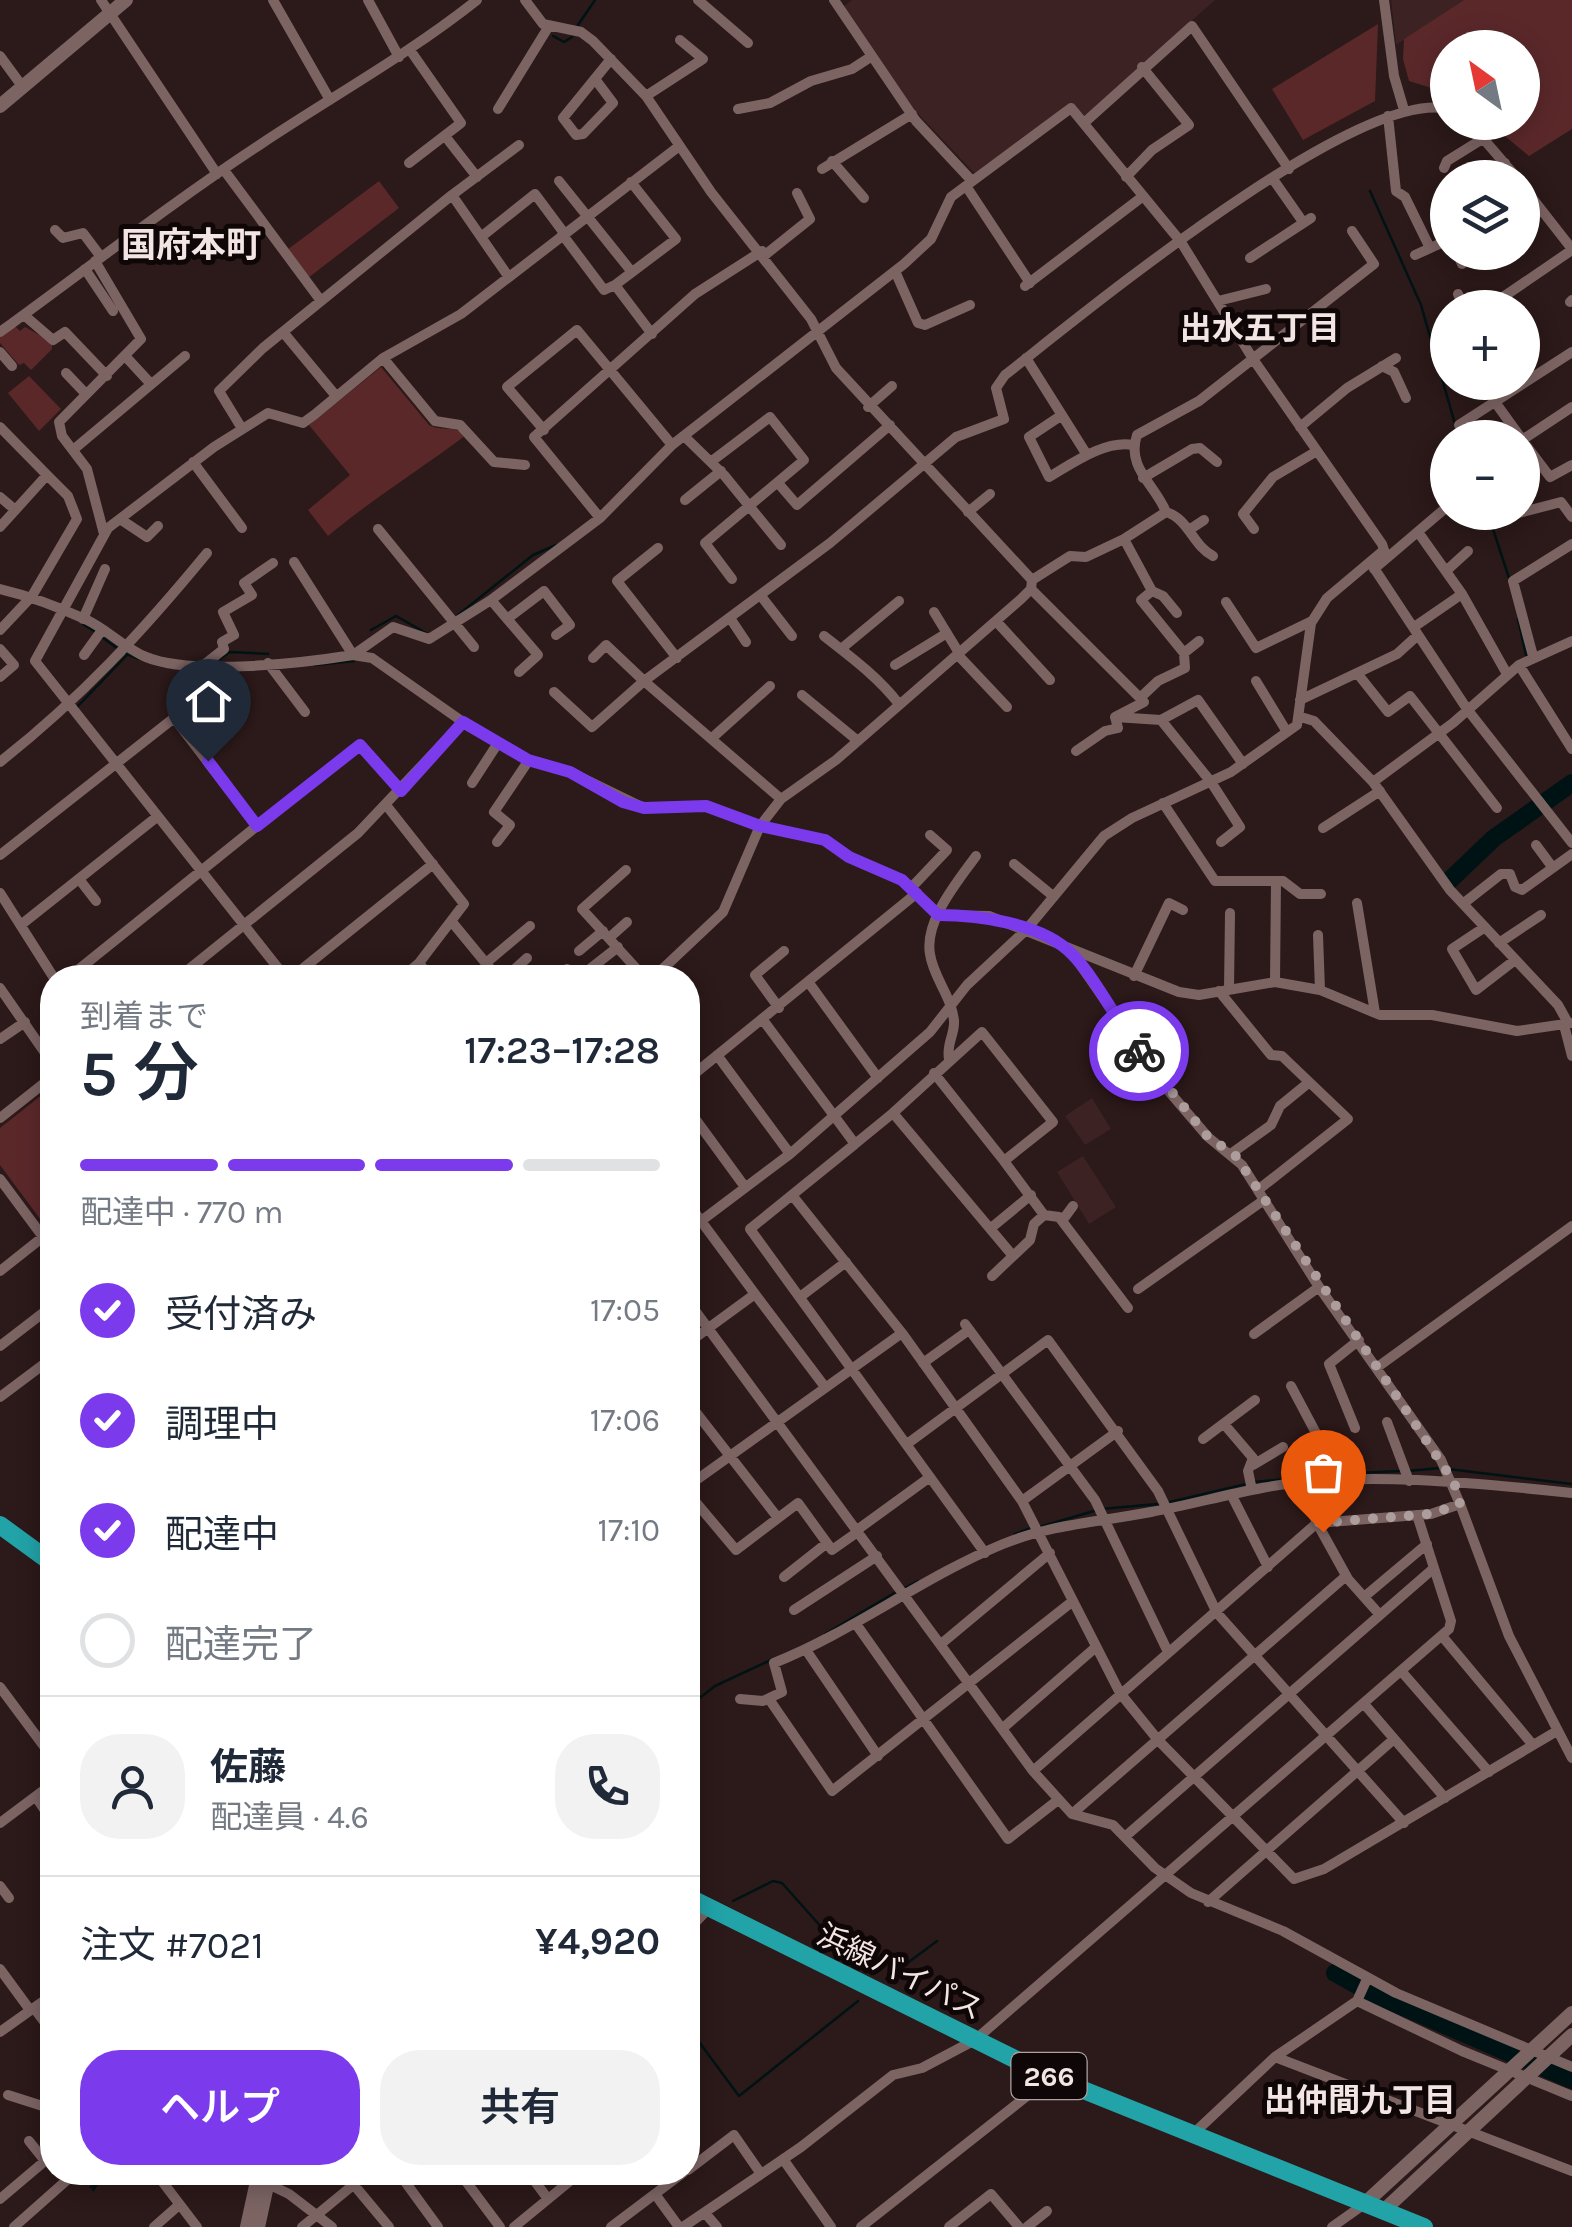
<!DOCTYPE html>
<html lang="ja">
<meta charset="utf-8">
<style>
:root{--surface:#fff;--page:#f2f2f3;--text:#1f2937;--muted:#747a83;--line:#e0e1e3;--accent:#7c3aed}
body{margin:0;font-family:Karla,"Noto Sans JP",sans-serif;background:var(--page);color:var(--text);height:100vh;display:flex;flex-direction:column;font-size:38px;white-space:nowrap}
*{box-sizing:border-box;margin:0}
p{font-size:32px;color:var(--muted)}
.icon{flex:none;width:55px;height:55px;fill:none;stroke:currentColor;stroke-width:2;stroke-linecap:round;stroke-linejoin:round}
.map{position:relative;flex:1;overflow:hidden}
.side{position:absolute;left:40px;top:965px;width:660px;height:1220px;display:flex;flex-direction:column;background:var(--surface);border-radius:40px;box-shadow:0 5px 25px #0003}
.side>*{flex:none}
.needle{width:65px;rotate:327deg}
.buttons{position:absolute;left:1430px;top:30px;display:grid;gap:20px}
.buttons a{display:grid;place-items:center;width:110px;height:110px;border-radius:50%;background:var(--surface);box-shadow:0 5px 25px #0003;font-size:50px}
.pin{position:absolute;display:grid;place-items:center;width:85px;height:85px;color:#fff;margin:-102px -42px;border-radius:50% 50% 50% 0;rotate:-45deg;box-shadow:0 0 10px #0007}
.pin .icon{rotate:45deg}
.courier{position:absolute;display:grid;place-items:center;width:100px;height:100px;margin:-50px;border:8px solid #7c3aed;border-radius:50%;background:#fff;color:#222;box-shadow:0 2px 12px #0007}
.headline em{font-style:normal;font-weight:600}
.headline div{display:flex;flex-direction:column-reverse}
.headline{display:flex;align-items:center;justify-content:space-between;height:170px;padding:0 40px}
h1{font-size:65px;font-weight:600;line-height:75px}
.bar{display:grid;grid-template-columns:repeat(4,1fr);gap:15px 10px;align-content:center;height:120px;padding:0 40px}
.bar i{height:12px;border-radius:8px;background:var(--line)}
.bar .selected{background:var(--accent)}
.bar p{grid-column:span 4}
.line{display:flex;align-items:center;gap:25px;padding:0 40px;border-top:2px solid var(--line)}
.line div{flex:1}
.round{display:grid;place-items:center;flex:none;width:105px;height:105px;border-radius:40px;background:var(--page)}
ol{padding:0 40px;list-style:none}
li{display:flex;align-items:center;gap:30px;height:110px}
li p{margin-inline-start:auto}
li .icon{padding:10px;border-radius:50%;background:var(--accent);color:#fff;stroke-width:4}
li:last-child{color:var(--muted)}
li i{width:55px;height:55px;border:5px solid var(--line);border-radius:50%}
.action{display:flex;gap:20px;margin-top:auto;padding:20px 40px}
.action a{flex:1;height:115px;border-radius:40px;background:var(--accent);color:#fff;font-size:40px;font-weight:600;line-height:115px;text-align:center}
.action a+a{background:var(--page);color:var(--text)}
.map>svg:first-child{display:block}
</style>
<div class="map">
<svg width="1572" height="2227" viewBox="0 0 1572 2227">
<rect width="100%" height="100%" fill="#2c1919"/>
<path fill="#3c2222" d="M852 0H1215L1084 117 1072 103 977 176 910 105 843 7Z
M1391 0H1464L1396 45Z
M1092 1098 1111 1129 1085 1145 1065 1116Z
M1083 1156 1116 1207 1089 1224 1057 1172Z"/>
<path fill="#5b282a" d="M1464 0H1572V129L1529 156 1489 123 1522 122V48H1448L1447 93 1409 81 1403 59 1404 39Z
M1378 24 1375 101 1303 140 1272 89Z
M379 181 399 208 308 278 287 250Z
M13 324 20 331 25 327 52 342V349L31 370 24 363 19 365 0 343V335Z
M381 367 429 425C442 432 455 425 466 435 420 470 372 499 328 536L308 510 350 475 309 425Z
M29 376 61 409 39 431 8 393Z
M52 1087V1235L0 1165V1128Z"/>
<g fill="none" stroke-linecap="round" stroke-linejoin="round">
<path stroke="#001314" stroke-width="2.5" d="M578 25 595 0
M553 36 564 42 572 37
M1370 191 1421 305 1459 438
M1488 514 1509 578
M458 615 533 555 556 545
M1518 619 1526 655
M83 624 97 633
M371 630 396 616 426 633
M103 638 117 648
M124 653 139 659
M217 661 230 652 268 654
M156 665 198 671
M315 665 354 661
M77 707 127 655
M1448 1469 1572 1484
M1408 1471 1440 1468
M1333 1474 1400 1471
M1254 1482 1325 1475
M1166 1503 1246 1484
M1101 1509 1158 1504
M1039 1527 1094 1511
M1015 1534 1031 1528
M903 1589 918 1581
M825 1634 896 1592
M688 1707 715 1686 773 1659
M47 1759 52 1768
M733 1901 773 1881 782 1883 823 1929 864 1964
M886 1979 937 1941
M688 2027 739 2096 858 2001
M91 2187 99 2181 93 2190"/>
<path stroke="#001314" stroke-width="18" d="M1449 881 1494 838 1572 783
M1335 1973 1371 1993 1572 2080"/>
<path stroke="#7c6463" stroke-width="10" d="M101 0 217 174
M273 0 330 100
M368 0 399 57
M525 0 543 24 581 32 593 41 646 96 711 192 811 319 836 368 1032 580
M698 0 748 43
M834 0 916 121 972 181
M1384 0 1394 76 1404 110
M0 56 22 86
M595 79 613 103 583 134 576 135 563 118 611 59
M646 96 703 59 680 40
M498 109 549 26
M738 109 770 103 811 81 852 69 872 56
M1388 116 1396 191 1405 197 1430 248
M1469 122 1517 178
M1084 123 1192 26 1289 169
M445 136 477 177
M832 161 864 198
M409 163 461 123 410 50
M1444 168 1447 161 1484 138
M822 169 912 114
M224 170 321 301
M1126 177 1152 150 1189 125 1142 67
M1487 178 1505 163
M1273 179 1303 222
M559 181 631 271
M631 182 676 239 615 285 652 334
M1522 185 1572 249
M966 186 1030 283
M452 195 519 145
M1522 222 1540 210
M55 230 63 238 83 233 101 257
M562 234 604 290 615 285
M481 237 535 194 564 233
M1457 252 1462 264
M765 255 810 219 797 193
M1415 255 1448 240
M1250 258 1311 218
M95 261 141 339 59 422 62 436 87 469 104 534
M85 269 113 311
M895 271 918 323 925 325 970 305
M1025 286 1142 197
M1458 294 1464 308
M1218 301 1266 289
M1570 302 1572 300
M1487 308 1572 250
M24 315 53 340 65 332 107 376
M0 332C87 269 171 203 261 144 333 96 409 54 477 0
M283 332 336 396
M0 352 12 366
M127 358 150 383
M383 358 435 421 460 425 494 462 525 465
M1026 358 1087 455
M1382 366 1394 372 1406 398
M66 373 86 394
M1495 402 1521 438
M868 407 892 386
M1572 407 1522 440 1550 477 1572 465
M1062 415 1029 437 1049 477C1073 463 1105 440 1133 445
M1459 425 1572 352
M0 427 47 475 0 527
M241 427 219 391 263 348 452 195 508 276
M1300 427 1347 388 1396 358
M544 430 507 387 577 330 672 445
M684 436 724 475 781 545
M73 450 185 356
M712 461 770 417 804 460 705 543 732 579
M193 462 242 528
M1143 478 1192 449 1200 448 1217 462
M778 483 797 505 890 425
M0 497 13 508
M685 500 721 471
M968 512 990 494
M1166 512C1189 519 1193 546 1213 556
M1492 512 1500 518 1561 502 1572 517
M600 518 534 437 695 294 762 251
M120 519 147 537 158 526
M378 529 474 647
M1254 529 1243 514 1273 477 1317 451
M1189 530 1204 520
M1418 532 1462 594 1507 674
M1124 539 1152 591 1141 600 1184 653 1185 668 1158 681 1140 698
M658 548 617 581 677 658
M294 562 353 655
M1370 562 1467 709 1572 843
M1374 569 1448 506
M1446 571 1468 551
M0 589C30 596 59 607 87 620 108 630 124 648 146 657 192 676 303 663 353 655L372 658 463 722 529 760 570 772 644 808 706 806 760 826 825 840 849 857 902 880 939 915 989 916 1179 992 1199 995 1275 982 1320 990 1380 1015H1432L1517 1031 1572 1023
M1031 589 1144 702 1115 717 1161 720 1211 782 1240 827 1221 842
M1152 591 1163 596 1177 613
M761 596 792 636
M491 600 538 655 519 672
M1226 602 1256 648 1312 621
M934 612 959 653
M730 618 746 642
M83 619 105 569
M507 619 544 591 570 625 556 635
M996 621 1050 680
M1414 627 1462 594
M0 630 32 596 77 519 68 496 47 475
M824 636C851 657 878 677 899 704
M0 649 14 665 0 677
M841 649 899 601
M1184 653 1199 641
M957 654 1007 707
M84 655 102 630
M353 655 393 627 429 639 491 600 600 518 672 445 904 264 931 239 951 197 1071 108 1181 242 1253 359 1382 544 1384 550 1327 598 1311 623 1297 725 1231 772 1132 818 1104 836 1026 930 967 985 930 1032 790 1154 701 1221 755 1294 688 1343
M1533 656 1513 581 1572 544
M268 663 305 712
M205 664 224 649 222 642 234 635 223 612 252 595 244 583 273 563
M895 665 947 633
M1519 665 1572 749
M1357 673 1388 712 1410 696 1497 808
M1256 681 1287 732
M554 692 592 727 644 681 606 645 593 658
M802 695 858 741
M1300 700 1397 654 1418 635
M1301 717 1314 721 1373 782 1450 890 1558 1005 1568 1023
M1161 720 1198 700 1243 764
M712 738 770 686
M1076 751 1105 731 1118 728 1115 717
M0 762C81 698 142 632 207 553
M1373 782 1453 723 1519 665 1572 641
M472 783 498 743
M781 799 644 681 830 543 956 437 1004 419 996 388 1005 375C1082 315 1357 87 1448 109
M1163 803 1215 881H1283L1300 894H1321
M386 805 464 904 419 963 401 978
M257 826 360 745 401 791
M1323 828 1380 791
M497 842 510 825 494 812 529 760
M1536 845 1553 868
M0 855 174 718 257 826 68 978
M1014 864 1053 896
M626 870 582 909 645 978
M79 879 96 901
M911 888 947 850 930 835
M0 893 54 978
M1357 903 1375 1013
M1464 903 1501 874H1510L1515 887 1522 890 1572 854
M452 922 498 978
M22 924 158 816
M1485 927 1452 949 1476 990 1515 960
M1318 935 1320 990
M609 938 627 922
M1499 943 1541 915
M579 951 603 931
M1072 953 1166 1088 1208 1137 1242 1165 1319 1287 1441 1460 1460 1504 1431 1514 1317 1523 1300 1484
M419 963 431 978
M486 963 530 926
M586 972 618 947
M1134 976 1169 903 1183 910
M178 978 358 833 463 722
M286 978 35 661 108 528 214 447 268 413 303 423 314 415 383 358 461 314 678 147
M291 978 433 864
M505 978 527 958
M556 978 567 969
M653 978 723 912 760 826 781 799 836 760 1021 599 1031 589 1032 580 1070 556 1086 557 1124 539 1166 512C1155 484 1126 468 1137 435L1199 401 1374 264 1352 231
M1275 982 1276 881
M809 983 878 1078
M0 988 52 1063
M1229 989 1230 913
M1219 991 1271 1055 1282 1056 1348 1119 1258 1190
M779 1008 755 975 784 951
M763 1020 855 1144 893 1113
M1564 1025 1572 1056
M0 1039 25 1022
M717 1055 790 1154
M949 1059C946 1044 955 1034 954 1021 952 997 933 977 930 954 924 921 958 881 976 856
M934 1073 1004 1161
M688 1079 917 893
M688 1109 745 1187
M0 1118 52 1077
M855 1144 750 1229 985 1553
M1232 1153 1271 1125 1280 1106 1307 1084
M0 1179 52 1249
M792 1195 902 1333 1022 1501 1120 1693 1158 1740 1294 1879 1324 1869 1557 1731
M688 1203 701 1221 688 1231
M1062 1221 1073 1206
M991 1228 1031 1195
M1013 1256 893 1113 982 1032 1053 1122 1004 1161 1044 1215 1059 1217 1128 1308
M0 1271 43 1237
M992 1276 1030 1240 1034 1224 1044 1215
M1138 1289 1264 1200
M755 1294 825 1387
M800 1297 846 1262
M688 1301 1033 1771 1072 1814 1113 1825 1155 1868 1191 1893 1283 1931 1396 1993 1572 2067
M965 1324 1095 1500 1168 1652
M1254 1334 1319 1287
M0 1346 52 1306
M923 1363 969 1330
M1379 1366 1572 1226
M1291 1386 1325 1450 1328 1483
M0 1397 52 1358
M688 1402 778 1518
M1387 1422 1409 1481
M1224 1424 1253 1458 1248 1471 1252 1490
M1355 1428 1329 1364 1359 1340
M1203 1439 1255 1400
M907 1444 1048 1340 1158 1491 1217 1613 1404 1823
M1253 1465 1283 1447
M688 1486 902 1333
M688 1493 736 1550 798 1503 832 1550 859 1531
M1232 1496 1268 1567
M1022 1501 1118 1431
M1460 1504 1509 1636 1572 1758
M857 1530 930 1477
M784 1577 827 1543
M1364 1597 1427 1544
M794 1610 877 1556
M856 1624 1008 1839 1058 1800
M1442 1636 1533 1745
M941 1644 1050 1553
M806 1650 878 1756
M1402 1672 1489 1772
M0 1687 52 1757
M740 1699 763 1701 782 1692 774 1663C854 1631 923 1577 1003 1544 1052 1524 1100 1522 1151 1512 1188 1505 1225 1495 1262 1488 1355 1470 1478 1483 1572 1493
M769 1699 832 1791 1073 1601
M1365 1705 1445 1798
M1003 1728 1096 1647
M1033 1771 1317 1523 1348 1579 1380 1615
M36 1797 52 1821
M1072 1814 1346 1576
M0 1823 52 1784
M1127 1835 1434 1568
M0 1886 9 1898
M1208 1902 1394 1739
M688 1930 709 1908
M0 1969 30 2010
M1357 2001 1462 2051 1572 2096
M34 2008 52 2032
M0 2032 52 1995
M1275 2057 1572 2171
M8 2095 52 2109
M1192 2135 1275 2057 1357 2001 1367 1979
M29 2141 45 2161
M783 2159 831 2227
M688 2170 734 2135 761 2174
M155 2172 197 2227
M243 2172 289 2194 332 2227
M398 2172 438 2227
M459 2172 500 2227
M528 2172 548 2199
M354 2185 389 2227
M655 2194 679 2227
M0 2199 52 2155
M705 2213 717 2227
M14 2227 76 2172
M154 2227 179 2205
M302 2227 369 2172
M514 2227 581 2172
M611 2227 684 2172
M683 2227 801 2147 893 2075 922 2068 975 2040 1449 1629 1451 1621 1417 1515
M861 2227 1051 2077
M949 2227 991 2194 1019 2227
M1027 2227 1047 2211
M1332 2227 1363 2205"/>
<path stroke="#7c6463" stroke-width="14" d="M0 106 126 0
M1363 2205 1572 2013
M1382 2212 1572 2035
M247 2227 259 2172
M258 2227 270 2172"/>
<path stroke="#21a3a8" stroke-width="18" d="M0 1525 52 1563
M688 1897 1051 2077 1424 2227"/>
</g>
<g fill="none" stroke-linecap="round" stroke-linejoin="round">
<path stroke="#ad9e9d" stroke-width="10" stroke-dasharray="0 18" d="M1139 1051 1208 1137 1235 1155 1454 1482 1460 1504 1431 1514 1317 1523 1323 1532"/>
<path stroke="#7c3aed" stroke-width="12" d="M208 761 257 826 360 745 401 791 463 722 528 760 570 772 623 802 644 808 706 806 760 826 825 840 849 857 902 880 938 915C978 915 1042 923 1072 954 1094 976 1119 1024 1139 1051"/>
</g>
<g text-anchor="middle" stroke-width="10" stroke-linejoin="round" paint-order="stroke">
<rect fill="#0f0707" stroke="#afa2a2" stroke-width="2.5" x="1011.5" y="2053" width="75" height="46" rx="8"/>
<g font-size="28" font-weight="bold" fill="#f3e5e4">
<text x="1049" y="2086">266</text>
</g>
<g font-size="30" fill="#f3e5e4" stroke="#0f0707">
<text transform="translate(900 1972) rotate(26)" y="10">浜線バイパス</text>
</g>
<g font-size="32" font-weight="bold" fill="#f3e5e4" stroke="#0f0707">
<text x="1260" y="339">出水五丁目</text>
<text x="1360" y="2111">出仲間九丁目</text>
</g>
<g font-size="35" font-weight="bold" fill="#f3e5e4" stroke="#0f0707">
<text x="191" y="257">国府本町</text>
</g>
</g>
</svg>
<div class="buttons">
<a><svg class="needle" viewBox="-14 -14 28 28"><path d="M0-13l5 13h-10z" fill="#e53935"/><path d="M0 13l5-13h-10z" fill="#747a83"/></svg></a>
<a><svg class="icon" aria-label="layers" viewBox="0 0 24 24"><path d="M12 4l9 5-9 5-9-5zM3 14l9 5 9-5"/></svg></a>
<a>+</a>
<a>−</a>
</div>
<div class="pin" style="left:1323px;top:1532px;background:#ea580c"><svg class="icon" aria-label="bag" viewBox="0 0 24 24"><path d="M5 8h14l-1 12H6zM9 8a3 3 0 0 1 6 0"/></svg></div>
<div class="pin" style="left:208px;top:761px;background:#1f2937"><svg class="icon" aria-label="home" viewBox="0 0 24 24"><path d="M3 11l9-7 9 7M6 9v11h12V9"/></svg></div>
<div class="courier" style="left:1139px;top:1051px"><svg class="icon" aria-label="bike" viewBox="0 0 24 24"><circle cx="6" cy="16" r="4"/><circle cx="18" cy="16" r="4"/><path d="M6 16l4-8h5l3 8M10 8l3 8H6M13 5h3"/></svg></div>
<section class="side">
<div class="headline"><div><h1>5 分</h1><p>到着まで</p></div><em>17:23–17:28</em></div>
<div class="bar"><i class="selected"></i><i class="selected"></i><i class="selected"></i><i></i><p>配達中 · 770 m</p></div>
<ol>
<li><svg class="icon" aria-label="check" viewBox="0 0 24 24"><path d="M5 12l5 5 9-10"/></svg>受付済み<p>17:05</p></li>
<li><svg class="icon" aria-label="check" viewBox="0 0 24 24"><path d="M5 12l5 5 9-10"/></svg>調理中<p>17:06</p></li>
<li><svg class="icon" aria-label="check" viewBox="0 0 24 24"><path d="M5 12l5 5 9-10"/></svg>配達中<p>17:10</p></li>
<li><i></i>配達完了</li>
</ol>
<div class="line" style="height:180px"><a class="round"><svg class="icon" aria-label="person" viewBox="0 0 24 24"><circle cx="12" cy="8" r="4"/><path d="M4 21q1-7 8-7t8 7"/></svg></a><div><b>佐藤</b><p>配達員 · 4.6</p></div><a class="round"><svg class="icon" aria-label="phone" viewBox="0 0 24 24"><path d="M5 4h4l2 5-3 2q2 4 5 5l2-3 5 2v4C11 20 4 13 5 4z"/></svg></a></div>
<div class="line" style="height:130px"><div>注文 #7021</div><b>¥4,920</b></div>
<div class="action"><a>ヘルプ</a><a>共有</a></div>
</section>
</div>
